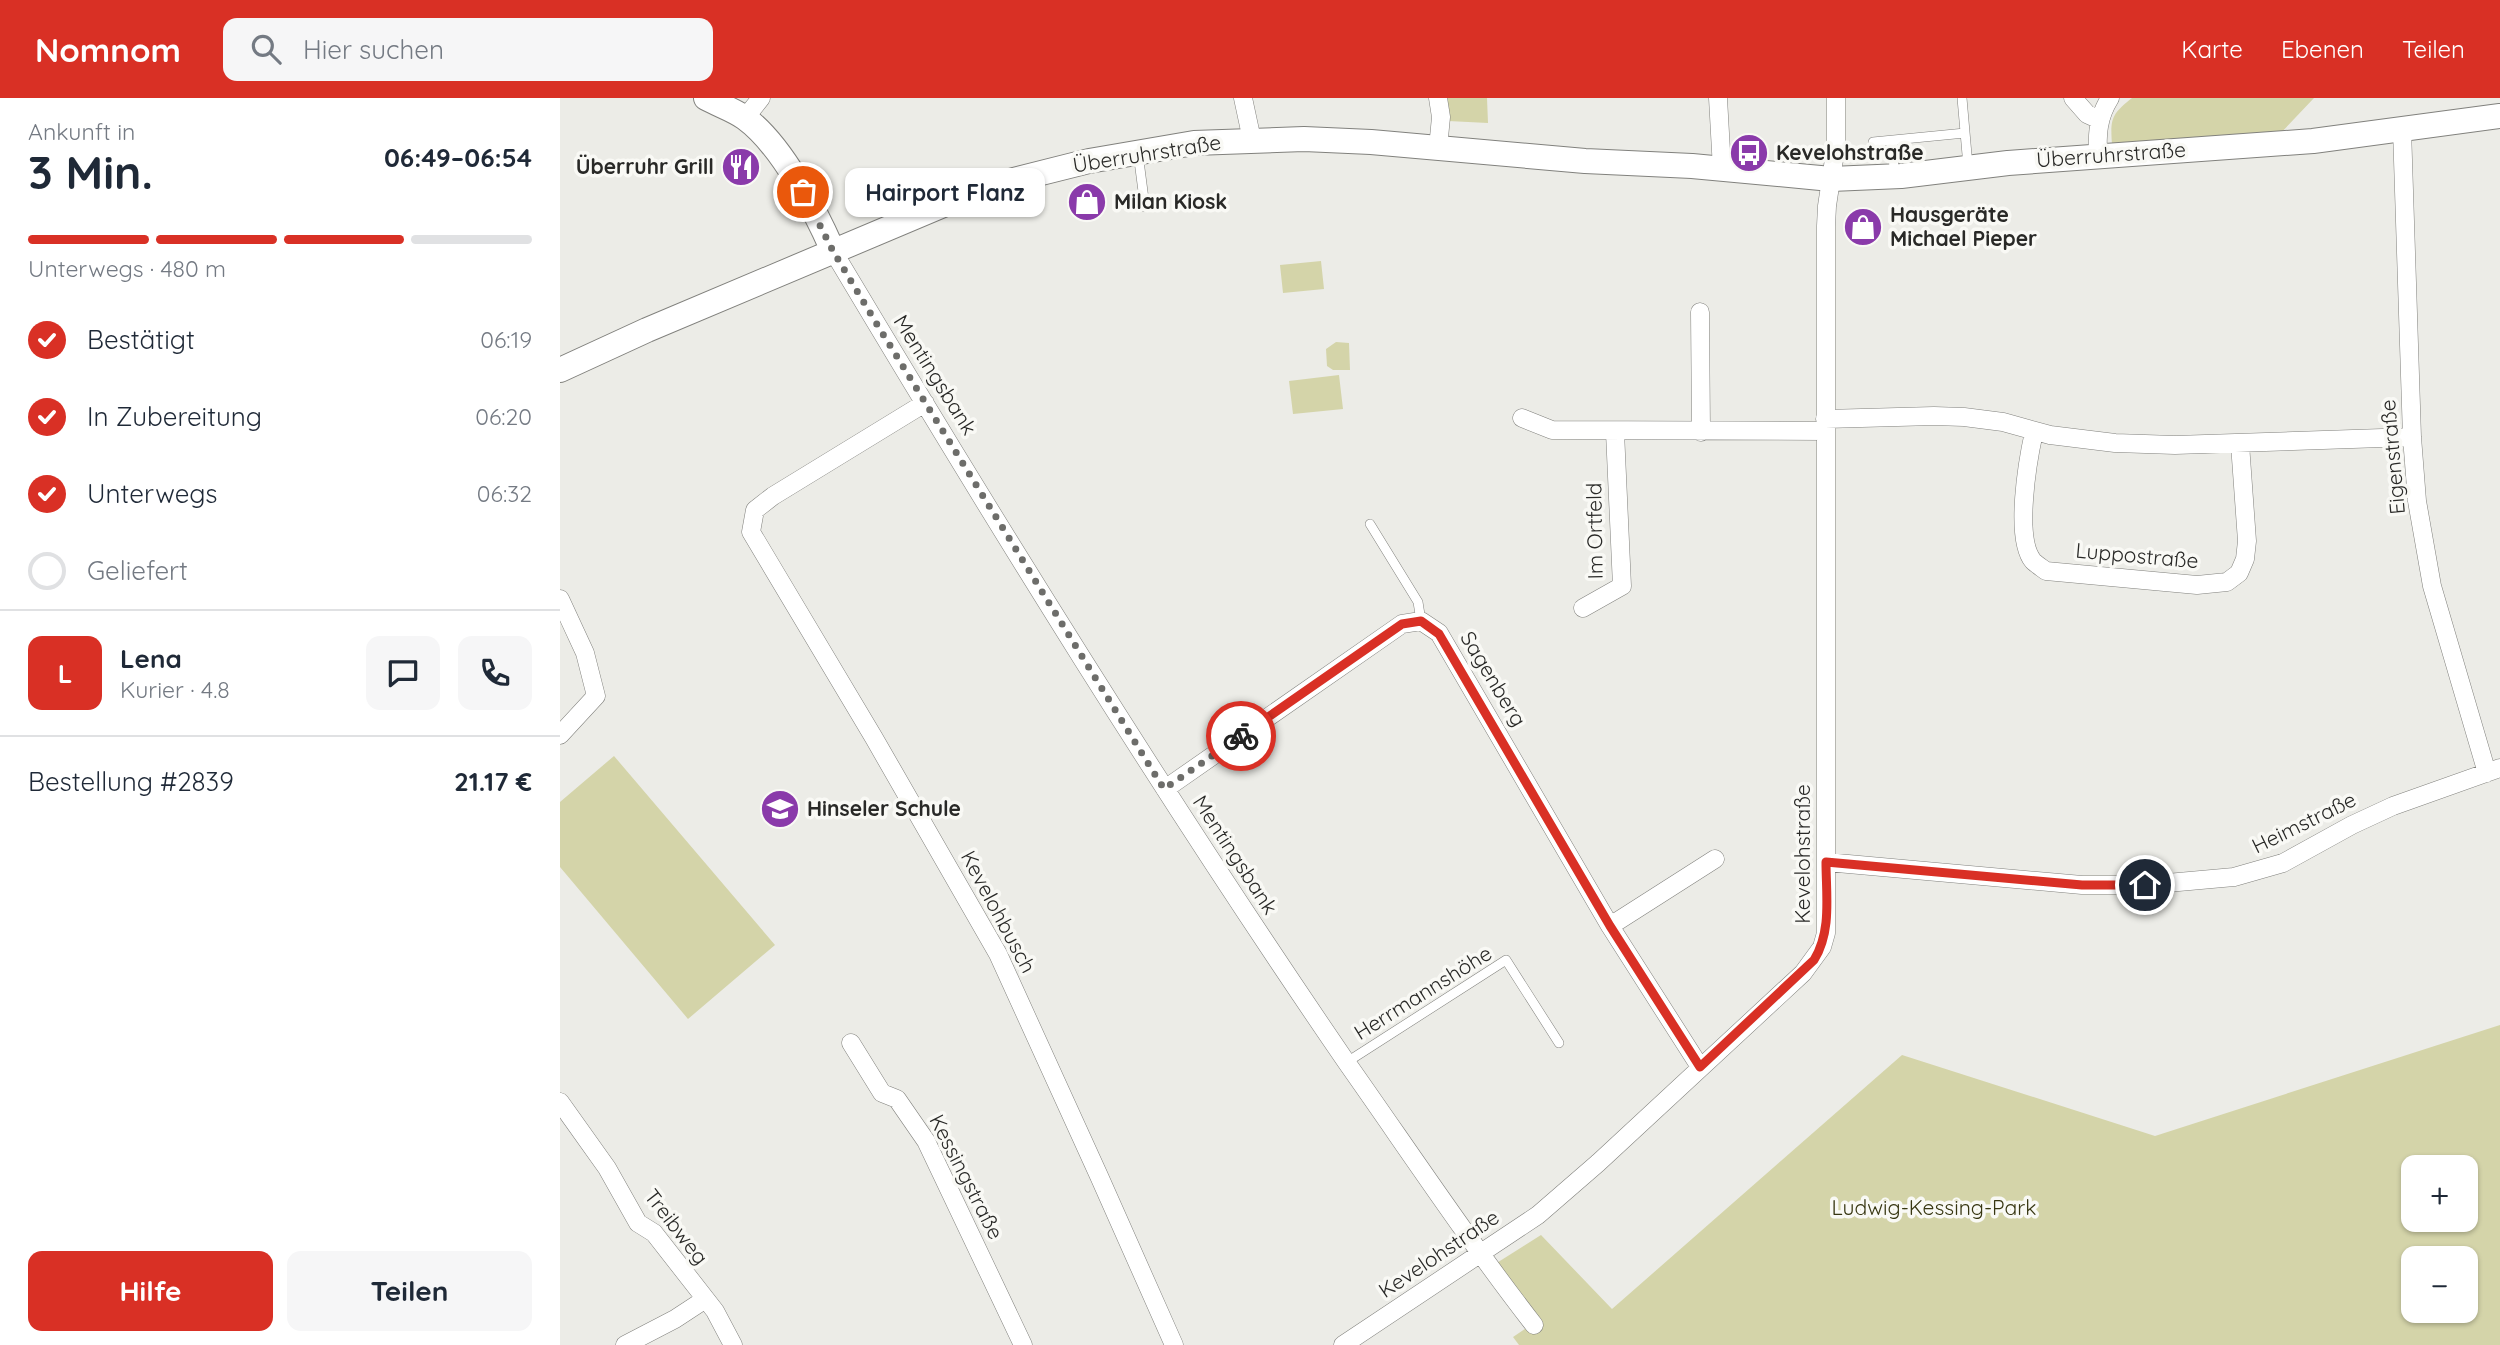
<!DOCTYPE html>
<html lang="de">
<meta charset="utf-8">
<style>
:root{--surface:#fff;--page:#f6f6f7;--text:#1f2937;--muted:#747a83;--line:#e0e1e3;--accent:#d93025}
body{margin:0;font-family:Quicksand,sans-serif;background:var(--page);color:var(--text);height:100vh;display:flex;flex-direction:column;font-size:26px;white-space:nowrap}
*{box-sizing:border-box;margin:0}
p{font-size:23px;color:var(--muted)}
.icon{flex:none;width:38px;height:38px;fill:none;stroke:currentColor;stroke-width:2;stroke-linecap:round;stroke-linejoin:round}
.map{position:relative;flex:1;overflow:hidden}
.side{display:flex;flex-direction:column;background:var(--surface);width:560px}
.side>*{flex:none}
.fabs{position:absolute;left:1841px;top:1057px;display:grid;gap:14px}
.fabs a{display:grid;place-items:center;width:77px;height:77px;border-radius:14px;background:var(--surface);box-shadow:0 2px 5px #0004;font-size:35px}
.pin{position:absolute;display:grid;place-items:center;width:60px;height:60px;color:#fff;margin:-30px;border:4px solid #fff;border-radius:50%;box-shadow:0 2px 7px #0007}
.courier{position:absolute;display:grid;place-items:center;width:70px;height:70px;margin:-35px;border:5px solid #d93025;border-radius:50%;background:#fff;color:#222;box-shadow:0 2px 9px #0007}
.bubble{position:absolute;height:49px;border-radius:14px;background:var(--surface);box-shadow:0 2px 5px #0004;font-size:23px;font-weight:700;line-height:49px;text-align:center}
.head em{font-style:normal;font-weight:700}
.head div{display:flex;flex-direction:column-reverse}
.head{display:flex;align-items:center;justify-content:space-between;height:119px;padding:0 28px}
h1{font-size:46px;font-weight:700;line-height:52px}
.bar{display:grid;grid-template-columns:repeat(4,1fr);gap:10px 7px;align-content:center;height:84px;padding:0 28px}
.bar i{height:9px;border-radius:5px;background:var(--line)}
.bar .active{background:var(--accent)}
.bar p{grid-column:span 4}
.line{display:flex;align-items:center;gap:18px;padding:0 28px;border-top:2px solid var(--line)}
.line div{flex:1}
.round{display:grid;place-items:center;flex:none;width:74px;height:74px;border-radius:14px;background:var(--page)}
ol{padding:0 28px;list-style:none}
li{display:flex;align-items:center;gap:21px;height:77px}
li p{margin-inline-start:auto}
li .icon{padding:7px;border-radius:50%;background:var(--accent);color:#fff;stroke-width:4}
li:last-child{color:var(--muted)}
li i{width:38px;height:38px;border:4px solid var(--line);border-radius:50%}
.button{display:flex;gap:14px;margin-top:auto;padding:14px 28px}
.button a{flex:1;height:80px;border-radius:14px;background:var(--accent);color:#fff;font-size:28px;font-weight:700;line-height:80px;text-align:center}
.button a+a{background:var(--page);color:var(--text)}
header{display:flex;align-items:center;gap:42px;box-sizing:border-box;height:98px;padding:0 35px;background:var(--accent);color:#fff}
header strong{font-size:33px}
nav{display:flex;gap:38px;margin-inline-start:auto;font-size:24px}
.search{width:490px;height:63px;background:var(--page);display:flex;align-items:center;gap:18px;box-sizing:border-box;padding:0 24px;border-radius:14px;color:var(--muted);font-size:26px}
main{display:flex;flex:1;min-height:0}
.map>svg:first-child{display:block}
</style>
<header>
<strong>Nomnom</strong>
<div class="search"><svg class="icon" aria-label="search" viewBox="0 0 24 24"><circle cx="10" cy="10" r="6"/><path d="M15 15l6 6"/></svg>Hier suchen</div>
<nav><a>Karte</a><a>Ebenen</a><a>Teilen</a></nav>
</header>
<main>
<section class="side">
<div class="head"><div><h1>3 Min.</h1><p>Ankunft in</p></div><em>06:49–06:54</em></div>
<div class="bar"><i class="active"></i><i class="active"></i><i class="active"></i><i></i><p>Unterwegs · 480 m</p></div>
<ol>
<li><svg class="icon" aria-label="check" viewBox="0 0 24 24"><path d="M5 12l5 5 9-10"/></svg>Bestätigt<p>06:19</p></li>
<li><svg class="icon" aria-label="check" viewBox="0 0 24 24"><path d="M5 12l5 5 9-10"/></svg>In Zubereitung<p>06:20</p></li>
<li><svg class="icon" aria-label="check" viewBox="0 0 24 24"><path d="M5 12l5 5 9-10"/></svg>Unterwegs<p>06:32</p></li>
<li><i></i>Geliefert</li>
</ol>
<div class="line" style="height:126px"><b class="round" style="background:var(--accent);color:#fff">L</b><div><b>Lena</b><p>Kurier · 4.8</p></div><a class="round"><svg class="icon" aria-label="chat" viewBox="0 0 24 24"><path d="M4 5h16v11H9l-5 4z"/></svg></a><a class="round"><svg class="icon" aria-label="phone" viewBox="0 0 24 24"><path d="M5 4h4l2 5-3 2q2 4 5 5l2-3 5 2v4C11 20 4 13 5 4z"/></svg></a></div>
<div class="line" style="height:91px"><div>Bestellung #2839</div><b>21.17 €</b></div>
<div class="button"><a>Hilfe</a><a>Teilen</a></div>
</section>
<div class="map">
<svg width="1940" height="1247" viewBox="0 0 1940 1247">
<rect width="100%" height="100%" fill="#ecece7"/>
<path fill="#d4d4a9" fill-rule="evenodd" d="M885 0H927L928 25 888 23Z
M1572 0H1754L1719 37 1552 46C1550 20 1552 16 1572 0Z
M761 163 764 191 723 195 720 167Z
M776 244 789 245 790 272H773L767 268 766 251Z
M779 277 783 311 733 316 729 283Z
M54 658 215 847 128 921 0 769V704Z
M1940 927V1247H959L953 1239 968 1229 924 1173 981 1137 1052 1211 1342 957 1595 1038ZM1853 1069H1906V1122H1853ZM1853 1160H1906V1213H1853Z"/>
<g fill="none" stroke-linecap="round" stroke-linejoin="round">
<g stroke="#81817d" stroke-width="10">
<path id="lane" d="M1402 0 1408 68
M1333 43 1334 76
M1313 44 1405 35
M578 55 585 109
M810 426 858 504 861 523
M787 964 946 862 999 945"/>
</g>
<g stroke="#81817d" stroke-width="19">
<path id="street" d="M683 0 692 42
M878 0 881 19 878 50
M1158 0 1162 71
M1513 0 1527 16 1540 22
M185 20 201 0
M1842 31 1852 339 1857 403 1872 488 1927 675
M1538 57C1537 36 1538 19 1550 0
M273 153C437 428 606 701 787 965 849 1053 908 1142 974 1227
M1140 214 1141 334
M365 305 213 398 195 412 191 434 314 640 438 856 539 1078 614 1247
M962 320 992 332 1265 333
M1265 321 1374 318 1404 319 1443 324 1490 337 1555 345 1615 347 1852 339
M1474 334C1468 361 1454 440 1473 463 1476 466 1482 470 1486 473L1637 487 1667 484 1679 475 1685 461 1687 443 1680 346
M0 501 25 555 36 598 0 637
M1023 510 1062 488 1055 334
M605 691 842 526 861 523 879 535 1050 828 1140 969
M1266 764 1522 787H1585L1674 779 1723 765 1792 727 1833 708 1940 670
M1050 828 1155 761
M291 945 322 995 337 1001 366 1043 463 1247
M0 1004 47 1070 78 1125 94 1135 155 1213 173 1247
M65 1247 115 1221 144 1202
M783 1247 978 1117 1038 1065 1243 875 1262 849 1266 835V128L1267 108 1276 48V0"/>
</g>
<g stroke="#81817d" stroke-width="26">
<path id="secondary" d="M146 0C159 7 174 12 185 20 222 47 255 112 273 153
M0 272 87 232 426 89 529 63 634 45 744 41 811 44 1025 63 1132 68 1271 81 1341 78 1448 65 1753 43 1940 18"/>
</g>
<use href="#lane" stroke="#fff" stroke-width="9"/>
<use href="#street" stroke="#fff" stroke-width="18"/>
<use href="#secondary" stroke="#fff" stroke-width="24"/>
</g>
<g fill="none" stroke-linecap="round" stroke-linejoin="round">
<path stroke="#6d6d6a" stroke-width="7" stroke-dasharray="0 12.6" d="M243 94 273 153 318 228 604 691 681 638"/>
<path stroke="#d93025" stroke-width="9" d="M681 638 842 526 861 523 879 536 1050 828 1140 969 1254 862C1272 833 1266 797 1266 764L1522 787H1585"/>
</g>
<defs>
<g id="bus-disc" transform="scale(2.0125)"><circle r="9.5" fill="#8a3aaa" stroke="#f9f9f5"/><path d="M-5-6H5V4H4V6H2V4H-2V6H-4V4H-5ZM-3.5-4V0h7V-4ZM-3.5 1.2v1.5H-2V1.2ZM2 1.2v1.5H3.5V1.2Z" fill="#fff"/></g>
<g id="restaurant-disc" transform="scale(2.0125)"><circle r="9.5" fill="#8a3aaa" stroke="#f9f9f5"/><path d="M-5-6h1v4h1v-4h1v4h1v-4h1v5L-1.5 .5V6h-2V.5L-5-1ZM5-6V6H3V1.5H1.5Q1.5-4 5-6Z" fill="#fff"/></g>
<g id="shop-disc" transform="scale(2.0125)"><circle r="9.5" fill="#8a3aaa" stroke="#f9f9f5"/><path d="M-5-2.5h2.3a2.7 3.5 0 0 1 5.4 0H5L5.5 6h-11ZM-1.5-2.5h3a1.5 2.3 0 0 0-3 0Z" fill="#fff"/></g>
<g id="school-disc" transform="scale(2.0125)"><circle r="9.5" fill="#8a3aaa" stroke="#f9f9f5"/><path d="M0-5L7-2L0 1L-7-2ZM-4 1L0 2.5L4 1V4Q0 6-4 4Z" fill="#fff"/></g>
</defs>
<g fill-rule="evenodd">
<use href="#bus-disc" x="1189" y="55"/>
<use href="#restaurant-disc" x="181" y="69"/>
<use href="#shop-disc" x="527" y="104"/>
<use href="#shop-disc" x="1303" y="129"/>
<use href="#school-disc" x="220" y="711"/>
</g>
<g text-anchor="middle" stroke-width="7" stroke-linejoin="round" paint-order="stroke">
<g font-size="21" font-weight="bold" fill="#292927" stroke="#f9f9f5" text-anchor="start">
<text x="1216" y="62">Kevelohstraße</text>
<text x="154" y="76" text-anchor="end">Überruhr Grill</text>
<text x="554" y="111">Milan Kiosk</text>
<text x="1330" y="124">Hausgeräte<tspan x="1330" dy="24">Michael Pieper</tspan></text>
<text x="247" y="718">Hinseler Schule</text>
</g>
<g font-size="21" fill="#292927" stroke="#f9f9f5">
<text transform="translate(587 56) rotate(-9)" y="7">Überruhrstraße</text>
<text transform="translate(1551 57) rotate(-4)" y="7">Überruhrstraße</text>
<text transform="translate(375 277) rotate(58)" y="7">Mentingsbank</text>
<text transform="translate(1833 359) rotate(-95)" y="7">Eigenstraße</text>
<text transform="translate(1035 433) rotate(-91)" y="7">Im Ortfeld</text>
<text transform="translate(1577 458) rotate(5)" y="7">Luppostraße</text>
<text transform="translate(933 581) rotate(59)" y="7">Sagenberg</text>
<text transform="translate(1744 725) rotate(-26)" y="7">Heimstraße</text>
<text transform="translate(1243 756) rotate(-90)" y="7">Kevelohstraße</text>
<text transform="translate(675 757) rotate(57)" y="7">Mentingsbank</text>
<text transform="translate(438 814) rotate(62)" y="7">Kevelohbusch</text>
<text transform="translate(863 895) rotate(-32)" y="7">Herrmannshöhe</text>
<text transform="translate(406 1079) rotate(63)" y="7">Kessingstraße</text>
<text transform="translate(116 1129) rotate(52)" y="7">Treibweg</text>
<text transform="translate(879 1156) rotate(-34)" y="7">Kevelohstraße</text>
</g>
<g font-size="21" fill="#373611" stroke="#f9f9f5">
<text x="1374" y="1117">Ludwig-Kessing-Park</text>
</g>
</g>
</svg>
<div class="fabs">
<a>+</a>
<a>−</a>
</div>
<div class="pin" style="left:243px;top:94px;background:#ea580c"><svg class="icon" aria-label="bag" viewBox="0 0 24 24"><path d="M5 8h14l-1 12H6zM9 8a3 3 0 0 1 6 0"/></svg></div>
<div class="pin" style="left:1585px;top:787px;background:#1f2937"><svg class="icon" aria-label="home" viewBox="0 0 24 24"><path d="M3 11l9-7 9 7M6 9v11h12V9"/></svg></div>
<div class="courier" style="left:681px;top:638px"><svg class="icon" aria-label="bike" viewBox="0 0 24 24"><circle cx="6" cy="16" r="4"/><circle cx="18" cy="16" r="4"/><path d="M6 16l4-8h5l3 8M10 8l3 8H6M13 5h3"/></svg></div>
<div class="bubble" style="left:285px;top:70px;width:200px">Hairport Flanz</div>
</div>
</main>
